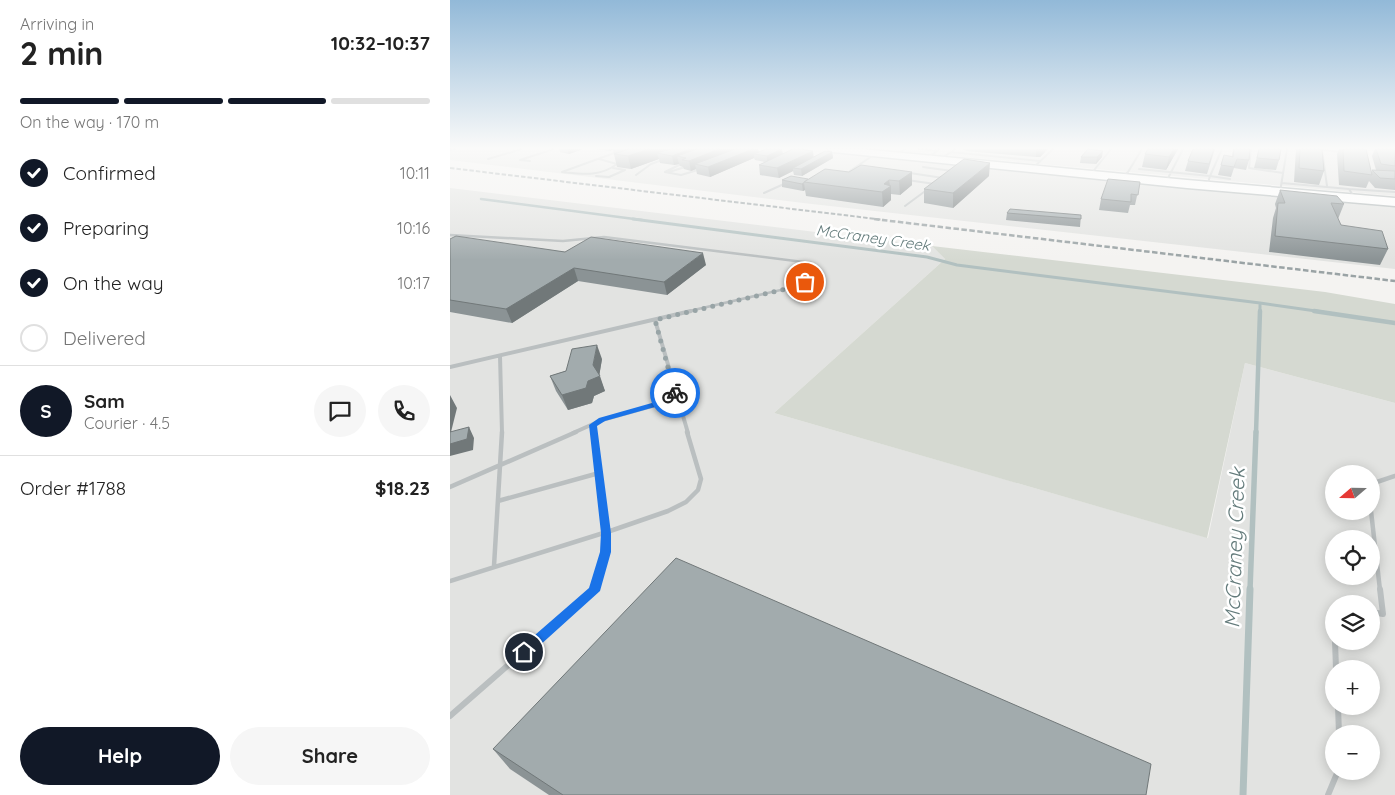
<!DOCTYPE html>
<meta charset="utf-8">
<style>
:root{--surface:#fff;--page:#f6f6f6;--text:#222;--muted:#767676;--line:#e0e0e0;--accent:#111827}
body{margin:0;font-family:Quicksand,sans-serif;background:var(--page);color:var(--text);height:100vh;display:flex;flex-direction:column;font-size:19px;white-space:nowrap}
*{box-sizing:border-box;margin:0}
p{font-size:16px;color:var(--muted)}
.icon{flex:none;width:28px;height:28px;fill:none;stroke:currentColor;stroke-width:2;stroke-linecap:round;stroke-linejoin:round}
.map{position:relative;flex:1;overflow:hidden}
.side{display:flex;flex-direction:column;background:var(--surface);width:450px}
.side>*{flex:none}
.needle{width:32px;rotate:250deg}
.tools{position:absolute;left:875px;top:465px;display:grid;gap:10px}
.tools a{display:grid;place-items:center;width:55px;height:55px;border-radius:50%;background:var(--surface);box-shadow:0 2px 12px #0003;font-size:25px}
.pin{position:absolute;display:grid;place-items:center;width:42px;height:42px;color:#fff;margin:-21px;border:2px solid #fff;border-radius:50%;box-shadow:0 1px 5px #0007}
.courier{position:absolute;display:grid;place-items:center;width:50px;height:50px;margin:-25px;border:4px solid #1a73e8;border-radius:50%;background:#fff;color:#222;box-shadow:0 1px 6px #0007}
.overview em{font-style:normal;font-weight:700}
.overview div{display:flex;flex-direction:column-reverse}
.overview{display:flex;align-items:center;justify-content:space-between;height:85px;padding:0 20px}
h1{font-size:32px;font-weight:700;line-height:38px}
.bar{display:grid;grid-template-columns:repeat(4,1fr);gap:8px 5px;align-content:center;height:60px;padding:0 20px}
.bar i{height:6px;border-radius:4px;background:var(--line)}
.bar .current{background:var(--accent)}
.bar p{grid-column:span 4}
.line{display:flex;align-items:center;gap:12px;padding:0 20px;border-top:1px solid var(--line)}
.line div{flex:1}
.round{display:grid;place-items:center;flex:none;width:52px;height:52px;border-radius:26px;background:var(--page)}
ol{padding:0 20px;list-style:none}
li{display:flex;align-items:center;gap:15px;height:55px}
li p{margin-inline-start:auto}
li .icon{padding:5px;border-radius:50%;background:var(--accent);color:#fff;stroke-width:4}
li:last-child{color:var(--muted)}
li i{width:28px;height:28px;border:2px solid var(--line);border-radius:50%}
.action{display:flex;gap:10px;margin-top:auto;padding:10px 20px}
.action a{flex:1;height:58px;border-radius:30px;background:var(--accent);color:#fff;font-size:20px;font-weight:700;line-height:58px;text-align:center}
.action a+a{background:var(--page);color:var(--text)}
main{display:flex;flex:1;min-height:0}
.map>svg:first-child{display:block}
</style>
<main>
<section class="side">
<div class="overview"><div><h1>2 min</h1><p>Arriving in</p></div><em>10:32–10:37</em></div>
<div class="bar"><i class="current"></i><i class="current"></i><i class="current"></i><i></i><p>On the way · 170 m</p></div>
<ol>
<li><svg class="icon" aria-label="check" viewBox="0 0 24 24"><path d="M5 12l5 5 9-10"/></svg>Confirmed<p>10:11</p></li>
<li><svg class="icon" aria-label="check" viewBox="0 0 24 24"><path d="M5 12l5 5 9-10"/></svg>Preparing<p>10:16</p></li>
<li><svg class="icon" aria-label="check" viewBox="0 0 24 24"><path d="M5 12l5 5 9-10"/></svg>On the way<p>10:17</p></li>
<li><i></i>Delivered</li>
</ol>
<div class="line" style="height:90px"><b class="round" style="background:var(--accent);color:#fff">S</b><div><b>Sam</b><p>Courier · 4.5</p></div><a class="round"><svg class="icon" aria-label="chat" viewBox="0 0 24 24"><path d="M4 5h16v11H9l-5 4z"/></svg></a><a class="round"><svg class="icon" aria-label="phone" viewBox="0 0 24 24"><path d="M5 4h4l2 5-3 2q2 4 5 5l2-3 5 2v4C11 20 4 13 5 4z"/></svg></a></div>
<div class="line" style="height:65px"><div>Order #1788</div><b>$18.23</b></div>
<div class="action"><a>Help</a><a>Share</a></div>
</section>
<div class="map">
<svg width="945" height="795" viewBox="0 0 945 795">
<rect width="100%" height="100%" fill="#f4f3f1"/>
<path fill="#e2e3e1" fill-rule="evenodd" d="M0 149H362L750 188 945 205V269L362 204 0 160Z
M426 149H867L945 155V196Z
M0 188 482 246 495 259 324 413 758 538 795 363 945 403V795H0ZM884 474H921V511H884ZM884 539H921V576H884ZM884 604H921V641H884ZM884 669H921V706H884ZM884 734H921V771H884Z"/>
<path fill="#d5d9d1" d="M482 246 875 292 945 304V403L795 363 757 538 324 413 495 259Z"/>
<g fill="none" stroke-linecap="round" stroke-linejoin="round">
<path stroke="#b1c0c0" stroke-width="2.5" d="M31 199 192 220"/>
<path stroke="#b1c0c0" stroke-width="3" d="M183 219 477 257 507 265 810 303
M810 312V303L873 312"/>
<path stroke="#b1c0c0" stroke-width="4.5" d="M864 311 945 323
M806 433 810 311"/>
<path stroke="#b1c0c0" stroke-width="5.5" d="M800 590 806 432"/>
<path stroke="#b1c0c0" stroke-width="7" d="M793 795 800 589"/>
<g stroke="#acb4b5" stroke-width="3">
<path id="secondary" d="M378 149H411L737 180 945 198V206L737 188 383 152Z"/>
</g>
<path stroke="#babfc0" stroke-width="2" d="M469 149 487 151
M772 149 760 176 780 179
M801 149 799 168 833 173
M0 150 6 149
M872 150 877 186
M873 150 893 152
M501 152 590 161
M447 155 455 149
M477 158 490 149
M38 159 72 149
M149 159 167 164C150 177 132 174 112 172L167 152
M490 159 506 149
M80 161 70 160 104 149
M473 167 502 171
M583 168 603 149
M689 169 760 176 757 186
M215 172 231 175 251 169
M215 172 233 163
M219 172 235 167
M403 172 400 171 425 154
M460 173 493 178
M641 174 661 149
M186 175 201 164 212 160
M146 176 159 177 175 170 163 168
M673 176 678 172 692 149
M457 180 485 184
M716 182 733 149
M832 183 899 189 904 197
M899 189 945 192
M830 192 837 149
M314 193 336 183
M455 206 478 189"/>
<path stroke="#babfc0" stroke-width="2.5" d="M0 235 113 241 154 237 361 263 367 276 344 287 235 312"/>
<path stroke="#babfc0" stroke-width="4" d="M205 320 238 433
M50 356 52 433
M0 367 241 311
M143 425 144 433
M123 433 152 420 227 399"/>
<path stroke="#babfc0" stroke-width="4.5" d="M144 432 156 533 155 552 144 590
M921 484 945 476
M0 487 126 432
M48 501 149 473
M921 511 930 590
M44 566 52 432
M0 581 163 530 218 511 236 502 248 490 251 479 237 432"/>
<path stroke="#babfc0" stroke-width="6" d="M921 612 933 614 930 589
M885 641 886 669
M888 706 889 734
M0 716 145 589
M878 795 888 771"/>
<use href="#secondary" fill="#fff" fill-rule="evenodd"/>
<path stroke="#9aa3a5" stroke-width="2" stroke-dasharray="4.5 2" stroke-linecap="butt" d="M0 168 435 220"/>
<path stroke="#9aa3a5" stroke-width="2.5" stroke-dasharray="5.5 2.5" stroke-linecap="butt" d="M424 219 945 281"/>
</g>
<path fill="#8b9395" d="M109 149H133L119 154 110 152Z
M146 149H308L309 152 333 153 363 151V157L382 152 383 158 352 176 344 175 343 171 329 178 310 175 309 165 315 162 305 160 304 158 260 177 247 174 246 169 241 171 234 169 233 167 230 166 229 164 224 165 210 163 209 159 181 169 167 167 163 150 159 151Z
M513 149H598L590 157H586L516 151Z
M698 149H728L716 170 692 167 695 154Z
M765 149 757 174 735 171 738 161Z
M783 149H800L799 160 796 170 784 168 781 177 768 175 774 155 782 156Z
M809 149H831L829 160 826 170 804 168Z
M846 149H872L874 171 869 185 844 182Z
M889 149H916L921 173 922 170H926L922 156 925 149H945V190L925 188 919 181 916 188 889 185 887 154Z
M631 157H652L646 164 630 163Z
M399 172H462V185L450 195 441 194V200L433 207 356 196 355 190 353 191 332 187V180L358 179Z
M539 176 503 208 474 203V189Z
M690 182 685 205H680L678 213 649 210 651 199Z
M830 190 894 204 888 219 891 225 938 249 930 265 819 252 823 218 826 208 825 204Z
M557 213 631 215 630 227 556 220Z
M0 239 115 252 256 265 217 295 128 281 62 323 0 312Z
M152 359 149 376 155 391 144 396 142 403 118 410 106 391 100 376Z
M43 749 696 795H99L60 769Z"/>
<path fill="#717879" d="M117 149H133L119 154Z
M159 149H163V150L159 151Z
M199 149H235L207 153 209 159 181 169 178 156Z
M240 149H264L227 156 229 164 224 165 222 156Z
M269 149H288L245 164 246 169 241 171 239 161Z
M303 149H308L309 155 304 154V158L260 177 258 167Z
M332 149 333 155 317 162V156Z
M586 149H596L595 152 590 157H586Z
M724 149H728L716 170 719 157Z
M363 151 364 160 343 168V171L329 178 327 168Z
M653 151 652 157 646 164 647 157Z
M382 152 383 158 352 176 351 169Z
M540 163 539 176 503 208V193Z
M462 172V185L450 195 449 181Z
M439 180 440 186H441V200L433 207 432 192 434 184Z
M354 183 355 190 353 191 352 184Z
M253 253 256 265 217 295 214 282Z
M124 268 128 281 62 323 56 309Z
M147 345 152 359 149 377 150 376 155 391 144 396 142 403 118 410 112 395 138 381 143 365Z
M0 395 7 408 0 436Z
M19 427 24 438 23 450 0 456V444Z"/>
<path fill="#a2abad" stroke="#717879" d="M179 149H199L178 156 164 154Z
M220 149H240L222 156 207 153Z
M247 149H269L239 161 232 160 236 158 227 156Z
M285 149H303L258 167 245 164Z
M316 149H332L317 156 304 154Z
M343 149H350L363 151 327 168 309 165Z
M638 149 653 151 647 157H631Z
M698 149H724L719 157 695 154Z
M743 149H764L759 164 738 161Z
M784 149H800L799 160 787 159 784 167 771 165 774 155 783 157Z
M809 149H831L829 160 807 158Z
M850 149H872L874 171 849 168Z
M893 149H916L922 175 894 171Z
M926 149H945V166L931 164Z
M375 151 382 152 351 169 343 168Z
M514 159 540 163 503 193 474 189Z
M411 165 462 172 449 181 439 180 434 184 441 186 432 192 354 182 375 169 399 172Z
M922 170 945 171V179L930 178Z
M341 176 358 179 352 184 332 180Z
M658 179 690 182 688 195 681 194V202L651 199Z
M830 190 887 196 894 204 881 203 891 225 932 231 938 249 825 236 828 203H835Z
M560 209 631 215V219L557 213Z
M6 236 115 252 141 237 253 253 214 282 124 268 56 309 0 300V239Z
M147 345 143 365 150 376 138 381 136 388 112 395 100 376 116 371 122 349Z
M19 427 17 439 0 444V432Z
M226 558 701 764 696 795H113L43 749Z"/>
<linearGradient id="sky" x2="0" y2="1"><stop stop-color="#92b9d8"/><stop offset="0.57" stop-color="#fafaf9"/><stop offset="1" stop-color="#fafaf9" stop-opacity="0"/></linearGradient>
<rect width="945" height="260" fill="url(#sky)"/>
<path fill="#1a73e8" d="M222 391H228L230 400 155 421 147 426 161 533V552L150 591 78 656 74 658 70 656 68 652 70 648 139 588 150 552 151 533 139 425 149 418 223 397Z"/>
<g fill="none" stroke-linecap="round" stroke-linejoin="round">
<path stroke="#98a4a6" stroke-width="5" stroke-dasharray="0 9" d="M225 393 205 320 344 287 355 282"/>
</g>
<g text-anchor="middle" stroke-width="5" stroke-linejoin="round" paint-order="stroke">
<g font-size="15" font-style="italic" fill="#637b7b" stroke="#fff">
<text transform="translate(423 238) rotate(8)" y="5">McCraney Creek</text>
</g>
<g font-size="21" font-style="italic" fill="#637b7b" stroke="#fff">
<text transform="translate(785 548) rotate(-88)" y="7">McCraney Creek</text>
</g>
</g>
</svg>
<div class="tools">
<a><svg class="needle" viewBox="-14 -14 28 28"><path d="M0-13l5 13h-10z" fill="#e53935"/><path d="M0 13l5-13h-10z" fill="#767676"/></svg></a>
<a><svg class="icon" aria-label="locate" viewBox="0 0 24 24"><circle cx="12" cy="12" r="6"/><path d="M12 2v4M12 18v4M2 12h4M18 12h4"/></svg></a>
<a><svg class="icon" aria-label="layers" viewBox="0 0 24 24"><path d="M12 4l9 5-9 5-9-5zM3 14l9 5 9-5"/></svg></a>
<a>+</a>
<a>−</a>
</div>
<div class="pin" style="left:355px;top:282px;background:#ea580c"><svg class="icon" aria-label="bag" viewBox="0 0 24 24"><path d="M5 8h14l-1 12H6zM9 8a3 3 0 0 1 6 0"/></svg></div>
<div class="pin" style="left:74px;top:652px;background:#1f2937"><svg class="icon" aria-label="home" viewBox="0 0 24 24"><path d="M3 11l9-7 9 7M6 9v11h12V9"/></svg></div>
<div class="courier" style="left:225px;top:393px"><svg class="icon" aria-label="bike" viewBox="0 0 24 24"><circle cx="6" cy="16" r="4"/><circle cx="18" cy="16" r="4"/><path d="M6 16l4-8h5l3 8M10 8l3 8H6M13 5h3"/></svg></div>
</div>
</main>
